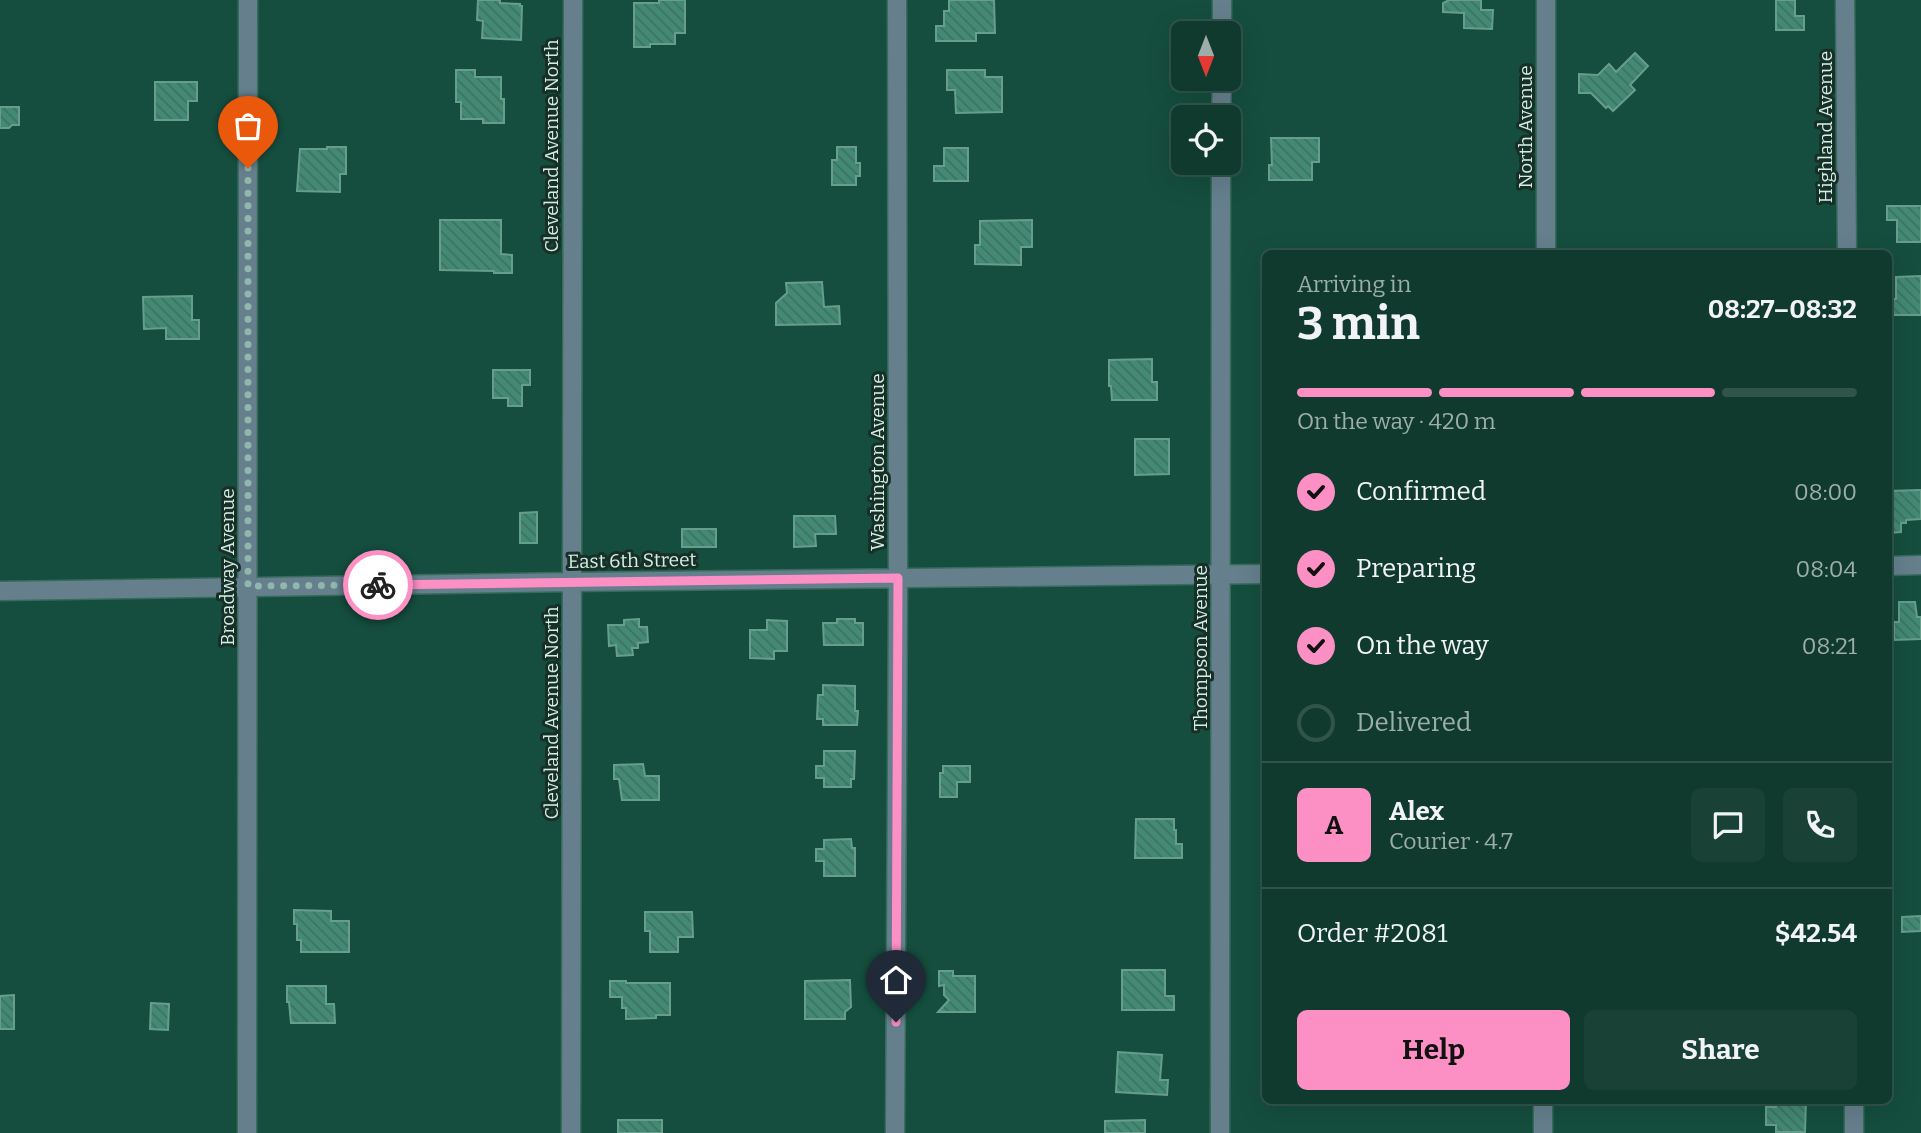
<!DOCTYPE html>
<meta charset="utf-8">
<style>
:root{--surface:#103a2e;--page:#194136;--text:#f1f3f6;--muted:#9cadaa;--line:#30544a;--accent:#fc8fc3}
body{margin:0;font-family:Bitter,serif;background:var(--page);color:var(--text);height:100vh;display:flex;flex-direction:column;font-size:26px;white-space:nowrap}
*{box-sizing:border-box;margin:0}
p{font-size:23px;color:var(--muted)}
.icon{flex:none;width:38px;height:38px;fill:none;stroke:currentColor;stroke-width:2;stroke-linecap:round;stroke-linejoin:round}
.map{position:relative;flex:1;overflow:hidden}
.drawer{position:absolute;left:1262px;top:250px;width:630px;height:854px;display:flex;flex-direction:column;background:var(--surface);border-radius:10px;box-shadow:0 7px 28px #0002,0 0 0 2px var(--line)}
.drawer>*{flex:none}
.needle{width:46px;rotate:180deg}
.tools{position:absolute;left:1171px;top:21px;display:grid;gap:14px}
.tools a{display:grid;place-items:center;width:70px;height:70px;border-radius:10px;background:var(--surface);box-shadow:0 7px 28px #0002,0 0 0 2px var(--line);font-size:35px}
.pin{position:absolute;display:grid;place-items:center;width:60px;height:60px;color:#fff;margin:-72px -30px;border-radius:50% 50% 50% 0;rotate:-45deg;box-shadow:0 0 7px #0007}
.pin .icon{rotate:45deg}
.courier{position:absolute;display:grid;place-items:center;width:70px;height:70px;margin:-35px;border:5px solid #fc8fc3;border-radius:50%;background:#fff;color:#222;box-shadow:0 2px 9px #0007}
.overview em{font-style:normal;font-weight:700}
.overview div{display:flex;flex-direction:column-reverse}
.overview{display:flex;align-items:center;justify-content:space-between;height:119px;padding:0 35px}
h1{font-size:46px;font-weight:700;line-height:52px}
.bar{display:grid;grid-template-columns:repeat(4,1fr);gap:10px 7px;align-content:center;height:84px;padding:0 35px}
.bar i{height:9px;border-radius:5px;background:var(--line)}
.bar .active{background:var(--accent)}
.bar p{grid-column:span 4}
.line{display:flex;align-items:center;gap:18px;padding:0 35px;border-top:2px solid var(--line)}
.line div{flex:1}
.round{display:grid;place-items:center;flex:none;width:74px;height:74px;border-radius:10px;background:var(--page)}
ol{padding:0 35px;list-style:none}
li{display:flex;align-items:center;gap:21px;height:77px}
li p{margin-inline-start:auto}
li .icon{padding:7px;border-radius:50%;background:var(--accent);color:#111;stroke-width:4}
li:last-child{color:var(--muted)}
li i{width:38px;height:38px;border:4px solid var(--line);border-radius:50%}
.primary-button{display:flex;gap:14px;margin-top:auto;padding:14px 35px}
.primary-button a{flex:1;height:80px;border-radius:10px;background:var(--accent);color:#111;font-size:28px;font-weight:700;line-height:80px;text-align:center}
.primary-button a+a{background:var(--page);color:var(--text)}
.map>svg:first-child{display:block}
</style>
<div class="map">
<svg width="1921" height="1133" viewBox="0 0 1921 1133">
<defs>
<pattern id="building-back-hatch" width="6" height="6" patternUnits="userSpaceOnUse" patternTransform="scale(1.75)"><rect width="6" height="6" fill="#428a74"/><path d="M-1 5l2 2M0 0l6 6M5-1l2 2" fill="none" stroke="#417061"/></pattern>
</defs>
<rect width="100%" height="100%" fill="#154e3e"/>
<path fill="url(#building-back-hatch)" stroke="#669d8b" stroke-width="2" d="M478 0H500V3L520 4V6H522L521 40 482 38 483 21 477 20Z
M659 0H685V33H675V44H650V47H634V3H659Z
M949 0H994L995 33H976V41H936V26H944V11H949Z
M1449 0H1481V10H1493L1492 29 1464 28V13L1443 12V3Z
M1776 0H1795V16H1804V30H1776Z
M1635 53 1648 66 1630 85 1635 90 1613 111 1608 106 1606 108 1591 93H1579V74L1598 75 1609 64 1616 72Z
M456 70H475V77H501V99H504V123H483V119H461V102H456Z
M947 70H985V77H1002V112L956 113 955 90H947Z
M155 82H197V101H188V120H155Z
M0 107H19V125H12L9 128H0Z
M1271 138H1319V162H1312V180H1269V165H1272Z
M327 147H346V174H340V192L297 191 300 149H327Z
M837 147H856V163H860V176H856V185H832V160H837Z
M944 148H968V181H934V166H944Z
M1887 206H1921V242H1897V220H1887Z
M440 220H501V254L512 255V273H494V271L440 270Z
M1032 220V247H1021V265L975 264V245H980V221Z
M1921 276V315H1891V299H1896V277Z
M822 282 824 307 839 306 840 324 776 325V303L787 293 786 283Z
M192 296V320H199V339H166V328L144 329 143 297Z
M1152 359V382H1157V400H1112L1111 386H1109V360Z
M493 370H530V385H522V406H508V398H493Z
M1135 439H1169V474L1135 475Z
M1921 490V519L1906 520V523H1901V532L1888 533V491Z
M537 512V543H520V513Z
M794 516H835L836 534H815L816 546 794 547Z
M682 529H716V547H682Z
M1899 602H1915L1917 617H1921V639L1894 640V622H1899Z
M639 619V627H647L648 642 638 643V648H632L633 655 617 656 616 645 609 646 608 625H624V620Z
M837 619H855V623H863V645H824L823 623H837Z
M767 620 787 621V651H774V659L750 658V630H767Z
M823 685 855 686V711H858L857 725H823V719H817L818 695H823Z
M824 751H855L854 779H851V787H824V778H816V766H824Z
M643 764 645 776H659V800H622L619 779H614V765Z
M943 766H970V782H957V797H940V773H943Z
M1136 819H1174V830H1176V844H1182V858H1135Z
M851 839 852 848H855V876H824V861H816V849H824V840Z
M294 910 331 911V921H349V952H301V940H297V924H294Z
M645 912H692L693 937H678V952H650V931H645Z
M1921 916V931L1902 932V917Z
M1122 970H1165V996H1174V1010H1122Z
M939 971H953V976H975V1012H938L949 1000 944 995V985L939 986Z
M850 980 851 1007 845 1012V1019H805V981Z
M610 981H626V983H670V1015H656V1018L626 1019V1008H622V997H610Z
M287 986H326V1004H334L335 1023H291L289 1002H287Z
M14 995V1029H0V996Z
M151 1003 169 1004 168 1030 150 1029Z
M1118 1052 1162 1055 1160 1080H1168L1167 1095 1116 1092Z
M1776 1101H1806L1805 1132H1776V1125H1766V1107H1776Z
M618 1120H662V1133H618Z
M1145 1120V1133H1105V1121Z"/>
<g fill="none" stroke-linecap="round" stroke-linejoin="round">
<g stroke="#376b5c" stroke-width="21">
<path id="minor" d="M1845 0 1847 254
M1222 33V0
M1221 117 1222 79
M1546 254V0
M1888 566 1921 565
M0 591 572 582 1265 574
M1854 1101V1133
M247 1133 248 0
M571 1133 573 0
M895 1133 898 589 897 0
M1220 1133 1221 163
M1543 1133V1101"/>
</g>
<use href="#minor" stroke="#657f8d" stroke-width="18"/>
</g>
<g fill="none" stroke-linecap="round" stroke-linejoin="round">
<path stroke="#90b7ab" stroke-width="7" stroke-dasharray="0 12.6" d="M248 168V586L378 585"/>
<path stroke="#fc8fc3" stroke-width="9" d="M378 585 898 578 896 1022"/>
</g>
<g text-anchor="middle" stroke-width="6" stroke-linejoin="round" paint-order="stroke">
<g font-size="19" fill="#d3efe5" stroke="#182f27">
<text transform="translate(1525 127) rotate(-90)" y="7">North Avenue</text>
<text transform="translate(1825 127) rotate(-90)" y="7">Highland Avenue</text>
<text transform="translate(551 146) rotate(-90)" y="7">Cleveland Avenue North</text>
<text transform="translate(877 462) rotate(-90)" y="7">Washington Avenue</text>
<text transform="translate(632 560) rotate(-1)" y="7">East 6th Street</text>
<text transform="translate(227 567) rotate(-90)" y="7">Broadway Avenue</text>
<text transform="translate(1200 648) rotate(-90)" y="7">Thompson Avenue</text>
<text transform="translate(551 713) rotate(-90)" y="7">Cleveland Avenue North</text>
</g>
</g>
</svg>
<div class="tools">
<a><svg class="needle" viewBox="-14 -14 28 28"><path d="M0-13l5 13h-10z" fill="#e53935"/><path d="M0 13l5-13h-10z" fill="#9cadaa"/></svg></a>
<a><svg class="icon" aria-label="locate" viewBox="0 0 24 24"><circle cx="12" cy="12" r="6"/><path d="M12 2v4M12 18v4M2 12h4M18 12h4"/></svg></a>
</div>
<div class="pin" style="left:248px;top:168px;background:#ea580c"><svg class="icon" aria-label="bag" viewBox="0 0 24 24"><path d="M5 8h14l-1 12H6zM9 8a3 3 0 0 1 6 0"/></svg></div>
<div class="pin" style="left:896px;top:1022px;background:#1f2937"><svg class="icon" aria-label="home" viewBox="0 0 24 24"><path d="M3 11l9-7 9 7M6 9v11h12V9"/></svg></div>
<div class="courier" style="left:378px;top:585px"><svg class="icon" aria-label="bike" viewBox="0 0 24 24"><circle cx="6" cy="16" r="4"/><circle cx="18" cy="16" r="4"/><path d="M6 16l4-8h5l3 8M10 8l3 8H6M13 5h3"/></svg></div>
<section class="drawer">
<div class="overview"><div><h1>3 min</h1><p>Arriving in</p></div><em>08:27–08:32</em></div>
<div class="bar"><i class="active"></i><i class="active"></i><i class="active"></i><i></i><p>On the way · 420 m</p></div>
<ol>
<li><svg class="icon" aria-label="check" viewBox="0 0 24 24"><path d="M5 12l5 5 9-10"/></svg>Confirmed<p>08:00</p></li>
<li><svg class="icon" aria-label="check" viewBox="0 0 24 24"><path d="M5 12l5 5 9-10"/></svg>Preparing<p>08:04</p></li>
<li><svg class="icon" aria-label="check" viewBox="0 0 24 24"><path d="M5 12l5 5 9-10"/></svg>On the way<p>08:21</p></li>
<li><i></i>Delivered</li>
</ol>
<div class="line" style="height:126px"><b class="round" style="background:var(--accent);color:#111">A</b><div><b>Alex</b><p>Courier · 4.7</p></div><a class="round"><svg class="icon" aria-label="chat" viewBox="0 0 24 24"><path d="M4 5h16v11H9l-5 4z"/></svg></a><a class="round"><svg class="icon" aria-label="phone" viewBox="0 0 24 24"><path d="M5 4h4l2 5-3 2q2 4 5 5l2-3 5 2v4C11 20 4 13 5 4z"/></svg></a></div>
<div class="line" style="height:91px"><div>Order #2081</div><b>$42.54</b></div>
<div class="primary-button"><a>Help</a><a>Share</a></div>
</section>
</div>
